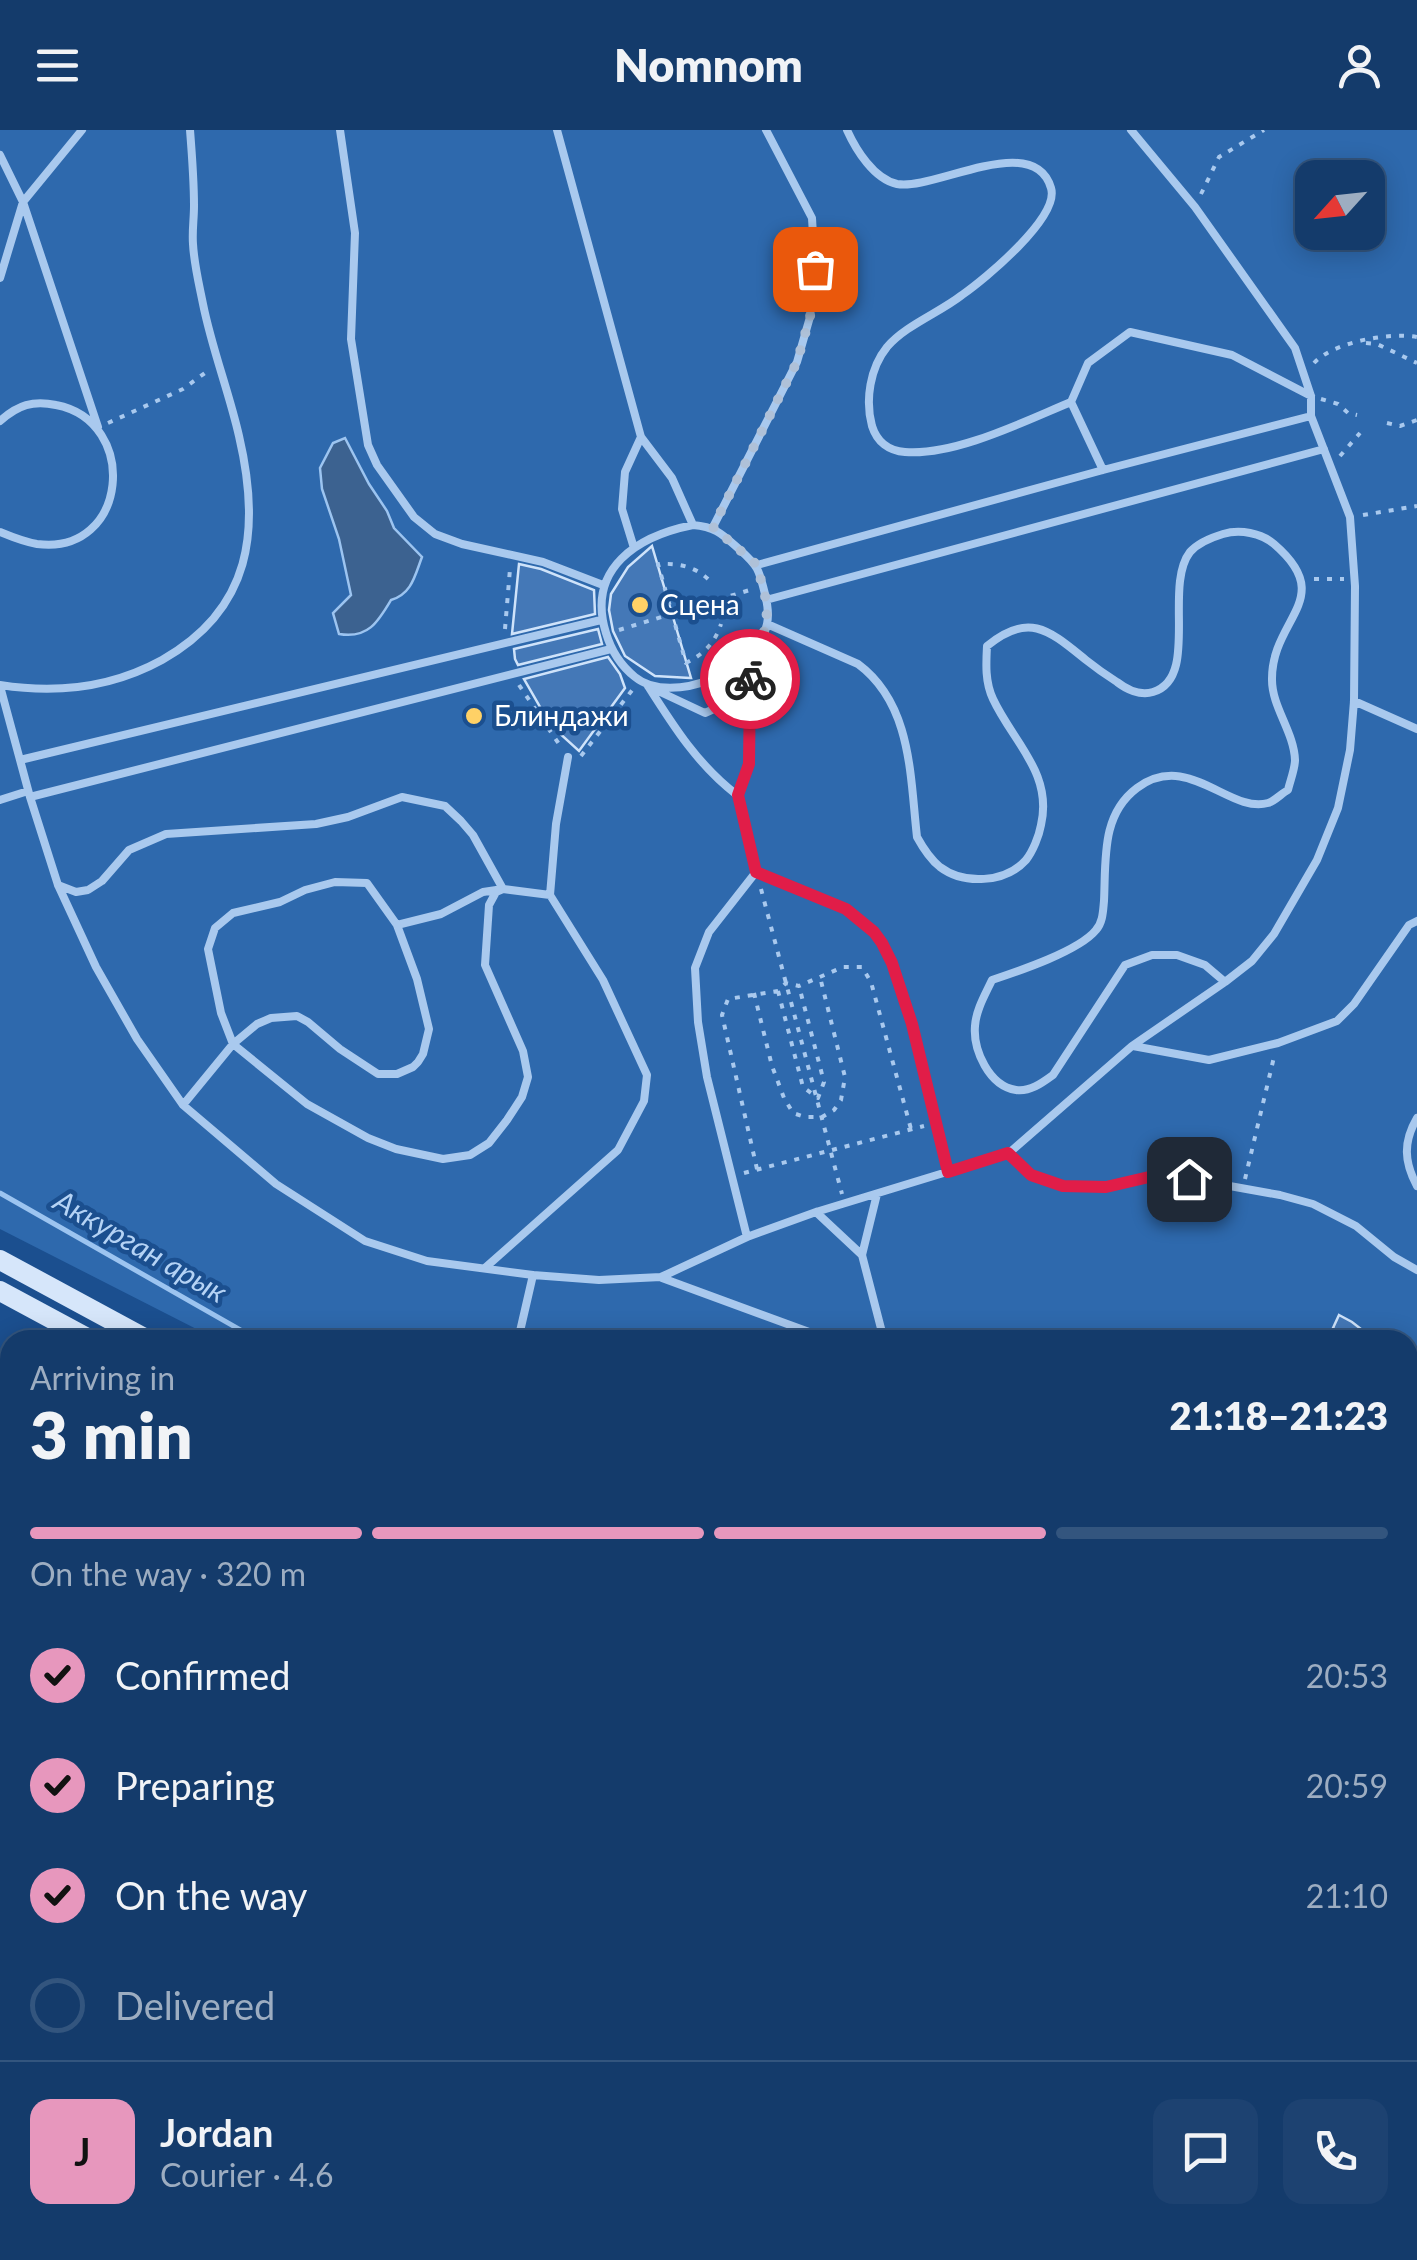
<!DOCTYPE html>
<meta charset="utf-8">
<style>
:root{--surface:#143b6b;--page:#1d4271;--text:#f1f3f6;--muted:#9dadc1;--line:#33557e;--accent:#e797bd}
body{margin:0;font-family:Lato,sans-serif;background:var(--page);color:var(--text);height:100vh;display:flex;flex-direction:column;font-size:38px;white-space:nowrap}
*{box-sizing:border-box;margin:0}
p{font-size:32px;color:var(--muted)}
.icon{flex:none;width:55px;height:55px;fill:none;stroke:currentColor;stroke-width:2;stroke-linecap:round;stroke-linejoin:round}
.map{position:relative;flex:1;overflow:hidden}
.drawer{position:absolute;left:0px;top:1200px;width:1418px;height:930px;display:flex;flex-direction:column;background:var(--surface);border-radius:30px 30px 0 0;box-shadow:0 5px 25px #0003,0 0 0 2px var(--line)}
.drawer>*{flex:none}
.needle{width:65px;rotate:243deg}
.controls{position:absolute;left:1295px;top:30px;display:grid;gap:20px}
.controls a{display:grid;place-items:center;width:90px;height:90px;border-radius:20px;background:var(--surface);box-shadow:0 5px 25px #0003,0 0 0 2px var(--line);font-size:50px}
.pin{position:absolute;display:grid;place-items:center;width:85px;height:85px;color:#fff;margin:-42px;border-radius:20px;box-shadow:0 5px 15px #0006}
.courier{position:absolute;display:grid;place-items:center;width:100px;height:100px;margin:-50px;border:8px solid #e11d48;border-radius:50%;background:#fff;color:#222;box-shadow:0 2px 12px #0007}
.overview em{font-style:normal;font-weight:800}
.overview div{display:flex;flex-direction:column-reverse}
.overview{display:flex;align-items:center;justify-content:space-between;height:170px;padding:0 30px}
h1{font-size:65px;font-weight:800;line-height:75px}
.bar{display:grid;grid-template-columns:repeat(4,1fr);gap:15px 10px;align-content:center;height:120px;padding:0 30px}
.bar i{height:12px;border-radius:8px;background:var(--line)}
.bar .selected{background:var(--accent)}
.bar p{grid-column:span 4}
.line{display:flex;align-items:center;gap:25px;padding:0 30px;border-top:2px solid var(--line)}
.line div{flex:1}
.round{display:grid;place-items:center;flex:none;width:105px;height:105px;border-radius:20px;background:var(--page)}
ol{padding:0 30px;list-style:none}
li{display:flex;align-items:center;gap:30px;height:110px}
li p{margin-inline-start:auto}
li .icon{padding:10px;border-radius:50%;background:var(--accent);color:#111;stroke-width:4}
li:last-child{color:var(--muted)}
li i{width:55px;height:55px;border:5px solid var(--line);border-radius:50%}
header{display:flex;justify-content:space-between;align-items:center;height:130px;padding:0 30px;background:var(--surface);font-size:45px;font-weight:800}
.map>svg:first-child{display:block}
</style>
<header><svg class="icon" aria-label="menu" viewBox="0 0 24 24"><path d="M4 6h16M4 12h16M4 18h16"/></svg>Nomnom<svg class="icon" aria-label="person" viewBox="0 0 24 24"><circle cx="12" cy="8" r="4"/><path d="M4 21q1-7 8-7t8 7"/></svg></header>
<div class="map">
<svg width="1417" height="2130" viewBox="0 0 1417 2130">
<rect width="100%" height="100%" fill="#1b4f8f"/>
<path fill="#2e69ad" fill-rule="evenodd" d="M0 0H1417V1800L1408 1794V1210H218L0 1099ZM1312 48H1368V102H1312Z
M1408 1869 1417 1877V1941L1408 1940Z"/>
<path fill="#3c6290" stroke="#9cc4f0" stroke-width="2.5" d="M345 308 369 354 387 381 394 398 422 427C415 445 412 464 391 470 378 492 368 509 339 504L333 483 351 465 339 409 322 359 320 338 333 313Z
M0 1610 10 1614V1711L0 1705Z
M310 2120H466L493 2130H322Z"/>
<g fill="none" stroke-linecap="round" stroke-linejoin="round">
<path stroke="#9cc4f0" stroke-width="5" d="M0 1063 258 1210"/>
<path stroke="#3c6290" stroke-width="18" d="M1408 1452 1417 1499"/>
</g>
<path fill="#4478b7" stroke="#cfe3fa" stroke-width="2.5" d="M652 416 691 548H690L655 546 625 526 613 501 609 480 611 464 628 437Z
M519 434 541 439 594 460 595 484 512 504Z
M598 499 602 514 518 535 515 529 514 519Z
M608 527 620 544 625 558 579 621 557 601 543 582 524 549Z
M1339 1185 1352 1192 1375 1210H1351L1333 1198Z"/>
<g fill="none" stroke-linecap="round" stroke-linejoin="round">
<path stroke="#a9c9ee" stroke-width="4" stroke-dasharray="5 8" stroke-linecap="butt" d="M1201 64 1219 27 1264 0
M1366 213 1377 214 1417 233
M1314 233C1333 212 1390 202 1417 207
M1321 269 1338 274 1348 283 1357 285
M108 293 183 259 209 240
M1387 293 1400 296 1417 290
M1340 326 1360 303
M1363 385 1417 376
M708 449C694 436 677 433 658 434L686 533C704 524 715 513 721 494
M1314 449H1344
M505 499 510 439
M619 500 753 459
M519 555 561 617
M581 626 633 559
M761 759 842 1064
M778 861 803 957 818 968 824 952 799 856
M754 863 772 936 784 968 793 983 805 987H822L834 980 841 970 845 947 821 851
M757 1039 722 885 728 869 778 861 786 853 799 856 843 837H862L871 852 911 999
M744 1043 924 996
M1245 1049 1274 927"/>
<path stroke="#a9c9ee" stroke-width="8" d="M340 0 355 103 351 209 368 315 377 335 414 387 435 404 462 414 543 432 603 455
M557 0 641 307 672 348 693 395
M847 0C856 20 874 49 897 54 934 61 1034 0 1051 58 1060 87 985 149 962 165 939 183 906 195 887 217 870 238 865 270 872 296 877 312 889 321 905 322 955 326 1025 291 1071 272L1088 233 1130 202 1232 225 1311 266
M0 25 23 72 98 297
M0 148 23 72 82 0
M1071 272 1103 340
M0 291C18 275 33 270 56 275 140 291 129 426 37 414 24 412 12 407 0 402
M693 395C716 397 722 404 739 419 758 436 759 439 765 464 767 472 769 485 767 494 758 540 672 577 635 547 620 535 611 520 606 503 586 438 638 406 693 395Z
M713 397 797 232 810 187 815 139 812 88 766 0
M634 418 622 379 625 342 641 307
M757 435 1103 340 1311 286
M766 470 1324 319
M767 494 858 534C912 574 910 646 917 707 923 718 930 729 940 737 964 755 1005 753 1026 730 1033 721 1039 706 1041 695 1053 643 1013 612 993 569 985 552 986 534 987 516 1029 481 1050 501 1086 530 1096 538 1106 545 1117 552 1126 559 1140 566 1153 562 1200 548 1163 457 1190 422 1198 413 1213 407 1223 404 1240 399 1261 403 1274 414 1338 469 1271 488 1272 550 1272 577 1294 602 1295 630 1295 639 1290 651 1288 660 1282 663 1275 671 1268 673 1229 684 1188 620 1137 658 1101 685 1106 729 1104 771 1103 781 1103 792 1096 800 1079 821 1019 841 992 850 985 865 976 880 975 896 973 920 989 956 1016 960 1030 962 1042 953 1053 945L1125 835 1152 825H1177L1205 835 1225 852
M745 530 750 547 749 634 737 665 756 742
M0 555C57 564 111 558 162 530 252 479 261 400 239 306 229 262 212 219 203 174 199 154 194 134 193 114 192 101 194 89 194 76 194 51 192 25 190 0
M0 556 30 667 58 755 96 837 137 909 183 975 276 1054 365 1111 427 1131 533 1145 599 1150 661 1147 747 1107 816 1082 1009 1023 1132 916 1225 852 1252 831 1274 804 1317 730 1338 678 1350 620 1354 571 1355 456 1350 387 1311 286V266L1295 218 1195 77 1131 0
M648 556C674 597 698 635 737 665
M656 560 705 583 727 573 749 549
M1354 571 1417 599
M20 630 601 490
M30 667 611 519
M0 670 28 661
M756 742 846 779 866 794 882 813 892 833 911 894 948 1042
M58 755 76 762 88 760 102 751 129 720 166 704 316 694 348 687 402 667 445 676 461 691 473 705 503 759 496 762 489 775 485 835 523 921 528 947 522 967 507 990 489 1013 470 1025 443 1029 396 1019 368 1008 307 974 233 914 221 883 208 819 215 798 233 783 280 772 305 760 335 752 367 753 397 795 417 849 429 899 423 924 418 932 413 937 397 944H378L340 919 308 892 297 886 271 888 257 894 233 914 183 975
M397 795 441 784 483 762 503 759 550 765
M1133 916 1209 930 1278 913 1337 891 1354 874 1409 795 1417 791
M1417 988C1403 1012 1404 1032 1417 1056
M1009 1023 1031 1045 1063 1056 1106 1057 1163 1044 1280 1065 1313 1074 1356 1096 1394 1127 1417 1140
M877 1064 862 1125 884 1210
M816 1082 862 1125
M747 1107 707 947 698 892 695 838 709 802 756 742
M486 1137 618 1020 644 971 647 945 603 850 550 765 556 694 568 627
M662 1148 831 1210
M520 1204 545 1210
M518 1210 533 1145
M1408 1313 1417 1314
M1408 1362 1417 1410
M0 1556 10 1562
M1408 1855 1417 1863
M0 1999 10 2005
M208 2120 224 2130
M652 2120V2130
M32 2130 37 2120
M275 2130 283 2120
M884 2130 888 2120"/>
<path stroke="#a9c9ee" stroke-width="9" d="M1408 1609 1417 1606"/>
<path stroke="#a9c9ee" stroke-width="10" d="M1408 1950H1417
M1408 2117 1417 2128
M1136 2130 1157 2120"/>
<path stroke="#d6e6fa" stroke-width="20" d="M0 1130 148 1210
M0 1161 91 1210
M1408 1973 1417 1981
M1408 2013 1417 2021"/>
</g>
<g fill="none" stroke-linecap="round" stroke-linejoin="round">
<path stroke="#afc1d8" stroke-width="10" stroke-dasharray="0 18" d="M750 549 745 530 759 514 767 494 766 470 757 435 713 397 797 232 810 187 815 139"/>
<path stroke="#e11d48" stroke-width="12" d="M750 549 749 634 738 665 756 742 846 779 874 802 882 813 892 833 912 894 948 1042 1008 1023 1031 1045 1063 1056 1106 1057 1162 1044 1189 1049"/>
</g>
<g fill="#ffd166" stroke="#1b4f8f" stroke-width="4">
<circle cx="640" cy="475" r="10"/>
<circle cx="474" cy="586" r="10"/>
</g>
<g text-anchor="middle" stroke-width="9" stroke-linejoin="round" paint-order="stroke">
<g font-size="28" fill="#fff" stroke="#1b4f8f" text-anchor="start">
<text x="660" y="485">Сцена</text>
<text x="494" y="596">Блиндажи</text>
</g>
<g font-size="30" font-style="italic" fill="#b5d3f5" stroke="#1b4f8f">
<text transform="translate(140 1117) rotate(30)" y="10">Аккурган арык</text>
</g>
</g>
</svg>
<div class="controls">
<a><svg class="needle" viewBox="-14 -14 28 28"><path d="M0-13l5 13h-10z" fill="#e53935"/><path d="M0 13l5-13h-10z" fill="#9dadc1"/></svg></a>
</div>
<div class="pin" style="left:815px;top:139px;background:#ea580c"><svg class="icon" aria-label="bag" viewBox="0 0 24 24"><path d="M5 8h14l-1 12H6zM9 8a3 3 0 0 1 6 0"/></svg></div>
<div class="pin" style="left:1189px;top:1049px;background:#1f2937"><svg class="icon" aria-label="home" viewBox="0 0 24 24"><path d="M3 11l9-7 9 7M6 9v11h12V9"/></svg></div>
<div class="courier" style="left:750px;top:549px"><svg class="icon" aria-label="bike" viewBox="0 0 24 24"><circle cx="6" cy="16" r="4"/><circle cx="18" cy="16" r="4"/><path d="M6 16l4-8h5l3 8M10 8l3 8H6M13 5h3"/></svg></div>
<section class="drawer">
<div class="overview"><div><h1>3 min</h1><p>Arriving in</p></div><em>21:18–21:23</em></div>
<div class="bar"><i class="selected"></i><i class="selected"></i><i class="selected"></i><i></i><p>On the way · 320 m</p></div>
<ol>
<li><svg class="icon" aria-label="check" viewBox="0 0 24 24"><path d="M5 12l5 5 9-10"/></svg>Confirmed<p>20:53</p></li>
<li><svg class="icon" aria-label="check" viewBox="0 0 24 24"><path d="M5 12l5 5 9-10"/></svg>Preparing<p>20:59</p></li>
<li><svg class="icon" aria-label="check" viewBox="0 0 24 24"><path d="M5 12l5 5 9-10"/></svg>On the way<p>21:10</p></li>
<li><i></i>Delivered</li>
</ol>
<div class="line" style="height:180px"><b class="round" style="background:var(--accent);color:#111">J</b><div><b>Jordan</b><p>Courier · 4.6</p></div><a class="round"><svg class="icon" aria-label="chat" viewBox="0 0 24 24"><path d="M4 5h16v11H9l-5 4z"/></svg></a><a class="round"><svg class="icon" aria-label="phone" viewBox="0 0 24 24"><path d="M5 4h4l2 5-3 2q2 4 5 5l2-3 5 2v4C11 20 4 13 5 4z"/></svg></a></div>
</section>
</div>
